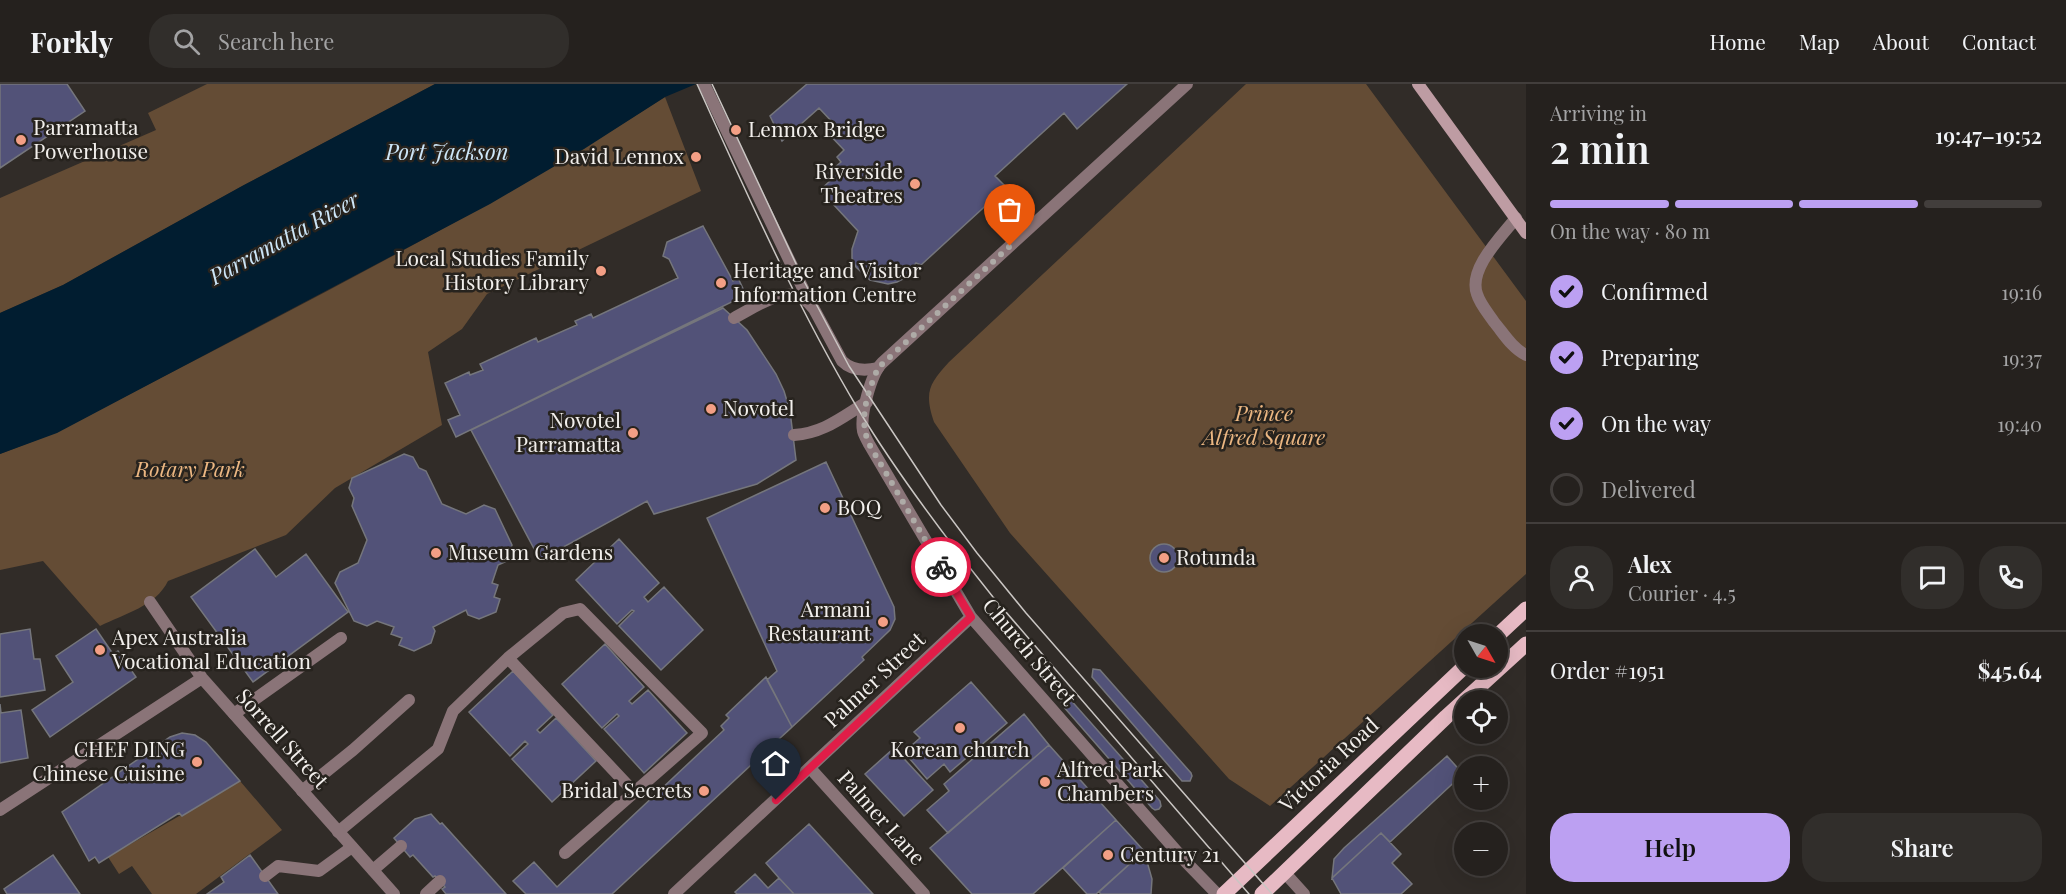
<!DOCTYPE html>
<meta charset="utf-8">
<style>
:root{--surface:#25211e;--page:#312e2b;--text:#f1f3f6;--muted:#a3a3a4;--line:#423e3c;--accent:#bca0f2}
body{margin:0;font-family:"Playfair Display",serif;background:var(--page);color:var(--text);height:100vh;display:flex;flex-direction:column;font-size:22px;white-space:nowrap}
*{box-sizing:border-box;margin:0}
p{font-size:20px;color:var(--muted)}
.icon{flex:none;width:33px;height:33px;fill:none;stroke:currentColor;stroke-width:2;stroke-linecap:round;stroke-linejoin:round}
.map{position:relative;flex:1;overflow:hidden}
.sheet{display:flex;flex-direction:column;background:var(--surface);width:540px}
.sheet>*{flex:none}
.needle{width:39px;rotate:129deg}
.fabs{position:absolute;left:1454px;top:540px;display:grid;gap:12px}
.fabs a{display:grid;place-items:center;width:54px;height:54px;border-radius:50%;background:var(--surface);box-shadow:0 6px 24px #0002,0 0 0 2px var(--line);font-size:30px}
.pin{position:absolute;display:grid;place-items:center;width:51px;height:51px;color:#fff;margin:-62px -26px;border-radius:50% 50% 50% 0;rotate:-45deg;box-shadow:0 0 6px #0007}
.pin .icon{rotate:45deg}
.courier{position:absolute;display:grid;place-items:center;width:60px;height:60px;margin:-30px;border:4px solid #e11d48;border-radius:50%;background:#fff;color:#222;box-shadow:0 2px 8px #0007}
.summary em{font-style:normal;font-weight:600}
.summary div{display:flex;flex-direction:column-reverse}
.summary{display:flex;align-items:center;justify-content:space-between;height:102px;padding:0 24px}
h1{font-size:39px;font-weight:600;line-height:45px}
.bar{display:grid;grid-template-columns:repeat(4,1fr);gap:9px 6px;align-content:center;height:72px;padding:0 24px}
.bar i{height:8px;border-radius:4px;background:var(--line)}
.bar .selected{background:var(--accent)}
.bar p{grid-column:span 4}
.line{display:flex;align-items:center;gap:15px;padding:0 24px;border-top:2px solid var(--line)}
.line div{flex:1}
.round{display:grid;place-items:center;flex:none;width:63px;height:63px;border-radius:24px;background:var(--page)}
ol{padding:0 24px;list-style:none}
li{display:flex;align-items:center;gap:18px;height:66px}
li p{margin-inline-start:auto}
li .icon{padding:6px;border-radius:50%;background:var(--accent);color:#111;stroke-width:4}
li:last-child{color:var(--muted)}
li i{width:33px;height:33px;border:3px solid var(--line);border-radius:50%}
.primary-button{display:flex;gap:12px;margin-top:auto;padding:12px 24px}
.primary-button a{flex:1;height:69px;border-radius:24px;background:var(--accent);color:#111;font-size:24px;font-weight:600;line-height:69px;text-align:center}
.primary-button a+a{background:var(--page);color:var(--text)}
header{display:flex;align-items:center;gap:36px;box-sizing:border-box;height:84px;padding:0 30px;background:var(--surface);border-bottom:2px solid var(--line)}
header strong{font-size:28px}
nav{display:flex;gap:33px;margin-inline-start:auto;font-size:21px}
.search{width:420px;height:54px;background:var(--page);display:flex;align-items:center;gap:15px;box-sizing:border-box;padding:0 21px;border-radius:24px;color:var(--muted);font-size:22px}
main{display:flex;flex:1;min-height:0}
.map>svg:first-child{display:block}
</style>
<header>
<strong>Forkly</strong>
<div class="search"><svg class="icon" aria-label="search" viewBox="0 0 24 24"><circle cx="10" cy="10" r="6"/><path d="M15 15l6 6"/></svg>Search here</div>
<nav><a>Home</a><a>Map</a><a>About</a><a>Contact</a></nav>
</header>
<main>
<div class="map">
<svg width="1526" height="810" viewBox="0 0 1526 810">
<rect width="100%" height="100%" fill="#312c28"/>
<path fill="#644c35" d="M207 0H435L244 101 63 201 0 229V114L156 46 148 29Z
M1246 0H1366L1526 217V490L1270 722 1229 695 1010 449 934 338C924 308 929 300 949 278Z
M665 13 701 107 487 210 462 245 428 268 442 341 335 404 286 451 168 497C156 522 124 530 100 542L43 477 0 486V370L57 348C261 241 470 138 665 13Z
M240 697 282 746 196 810H152L132 782 119 790 108 773Z"/>
<path fill="#011d30" d="M435 0H696L665 13 584 65 490 120 57 349 0 370V229L63 201 244 101Z"/>
<path fill="#525278" stroke="#75767c" stroke-width="1.5" d="M0 0H67L85 27 0 84Z
M807 0H1127L1077 45 1064 29 995 92 1006 103 921 181 916 179 905 194 897 198 888 200 870 196 856 183 852 174V165L858 147 820 106 830 97 825 92 841 78 837 73 844 66 827 48 835 41 819 24 782 57 770 32Z
M703 142 733 197 738 194 746 211 456 353 448 336 460 331 445 299 469 288 470 291 483 286 480 280 536 254 538 258 577 241 575 237 591 230 593 234 678 194 669 175 663 172 667 158Z
M723 224 747 246 776 290 784 307 790 327 796 376 757 400 654 430 647 417 540 476 471 346Z
M404 370 413 373 419 384 426 387 442 420 466 430 484 421 495 425 512 461 507 477 498 481 492 499 498 501 494 513 500 515 496 528 479 535 468 531 466 526 433 543 435 547 431 559 414 567 399 561 402 554 391 550 394 543 377 537 367 542 354 537 335 499 340 488 358 479 367 456 352 422 354 414 349 404 352 394Z
M826 378 894 523 895 535 890 546 862 573 864 576 792 643 767 596 777 587 707 434Z
M619 455 659 499 644 513 648 518 664 503 703 546 661 586 619 542 634 527 632 526 617 540 576 496Z
M1150 474a14 14 0 1 1 28 0a14 14 0 1 1-28 0Z
M255 465 276 493 306 470 348 528 253 598 191 513Z
M30 545 34 575H40L45 606 0 613V550Z
M96 545 113 570 118 567 136 593 50 653 32 626 73 598 56 572Z
M605 560 644 603 629 617 632 620 648 606 687 649 644 689 604 645 619 632 617 630 602 644 562 600Z
M1093 585 1100 586 1191 689 1192 692 1190 697H1182L1092 593Z
M513 587 553 631 537 646 540 649 556 634 596 677 552 718 512 675 528 660 525 657 510 672 469 628Z
M766 593 792 643 612 810H526L513 797 534 778 557 803 724 646 721 642 729 634 726 631Z
M971 598 1007 639 950 688 944 680 927 695 904 668 920 654 914 648Z
M1065 612 1069 614 1160 717 1161 722 1159 725 1155 726 1152 724 1062 621 1061 615Z
M0 620 1 629 21 626 28 674 0 679Z
M1024 630 1049 661 948 749 927 726 949 707 944 700Z
M182 649 195 651 206 658 240 697 182 732 179 729 99 779 95 773 89 777 62 728 170 653Z
M1049 661 1116 736 1033 810H972L930 764Z
M894 664 933 706 904 732 865 690Z
M1447 672 1463 690 1390 758 1381 749 1332 794 1334 775 1344 764Z
M431 730 440 740 442 739 506 810H446L442 805 445 803 435 792 433 793 413 771 410 773 394 754 415 735Z
M1116 736 1144 767 1096 810H1087L1063 784Z
M809 740 873 810H794L779 794 766 779Z
M1381 749 1401 770 1392 779 1412 800 1401 810H1341L1332 794Z
M1144 767 1152 795 1151 810H1101L1099 808Z
M53 771 80 810H7L4 805Z
M250 771 278 810H207L224 798 221 793Z
M755 790 768 804 779 794 794 810H737L735 808Z"/>
<g fill="none" stroke-linecap="round" stroke-linejoin="round">
<path stroke="#8a7478" stroke-width="12" d="M1516 134C1501 153 1468 185 1477 210 1480 220 1488 229 1494 238 1504 250 1512 264 1526 271
M734 234C760 221 792 194 814 225L842 277C851 286 865 287 878 284
M794 351C824 349 842 333 867 318
M508 574 634 708
M234 630 341 554
M810 684 924 810
M302 707 353 666 409 616
M338 748 438 665 453 627 508 574 563 529 580 525 702 649 565 769
M373 786 401 762
M265 792 278 782 319 787 352 763
M426 810 440 797"/>
<path stroke="#8a7478" stroke-width="12" d="M704 0 810 219
M1187 0 882 279C871 290 860 331 863 347 864 351 867 356 869 360L971 533 1186 778 1217 810
M150 518 202 594 394 810
M0 726 202 594
M1285 789 1304 810
M674 810 971 533"/>
<path stroke="#be9ca3" stroke-width="12" d="M1418 0 1526 149"/>
<path stroke="#e7bac4" stroke-width="15" d="M1497 552 1526 525
M1224 810 1464 583
M1262 810 1446 633 1526 560"/>
<path stroke="#cac6c3" stroke-width="1.5" d="M697 0C747 110 796 221 858 325 898 391 945 453 993 513L1249 810
M712 0 805 199 849 282 941 421 977 469 1026 529 1272 810"/>
</g>
<g fill="none" stroke-linecap="round" stroke-linejoin="round">
<path stroke="#aeaba7" stroke-width="6" stroke-dasharray="0 10.8" d="M941 483 869 360C858 334 868 308 878 284L1010 162"/>
<path stroke="#e11d48" stroke-width="8" d="M776 716 971 533 941 483"/>
</g>
<g fill="#f39f85" stroke="#27231e" stroke-width="2">
<circle cx="736" cy="46" r="6"/>
<circle cx="21" cy="56" r="6"/>
<circle cx="696" cy="73" r="6"/>
<circle cx="915" cy="100" r="6"/>
<circle cx="601" cy="187" r="6"/>
<circle cx="721" cy="199" r="6"/>
<circle cx="711" cy="325" r="6"/>
<circle cx="633" cy="349" r="6"/>
<circle cx="825" cy="424" r="6"/>
<circle cx="436" cy="469" r="6"/>
<circle cx="1164" cy="474" r="6"/>
<circle cx="883" cy="538" r="6"/>
<circle cx="100" cy="566" r="6"/>
<circle cx="960" cy="644" r="6"/>
<circle cx="197" cy="678" r="6"/>
<circle cx="1045" cy="698" r="6"/>
<circle cx="704" cy="707" r="6"/>
<circle cx="1108" cy="771" r="6"/>
</g>
<g text-anchor="middle" stroke-width="5" stroke-linejoin="round" paint-order="stroke">
<g font-size="21" fill="#f2efec" stroke="#27231e" text-anchor="start">
<text x="33" y="51">Parramatta<tspan x="33" dy="24">Powerhouse</tspan></text>
<text x="748" y="53">Lennox Bridge</text>
<text x="684" y="80" text-anchor="end">David Lennox</text>
<text x="903" y="95" text-anchor="end">Riverside<tspan x="903" dy="24">Theatres</tspan></text>
<text x="589" y="182" text-anchor="end">Local Studies Family<tspan x="589" dy="24">History Library</tspan></text>
<text x="733" y="194">Heritage and Visitor<tspan x="733" dy="24">Information Centre</tspan></text>
<text x="723" y="332">Novotel</text>
<text x="621" y="344" text-anchor="end">Novotel<tspan x="621" dy="24">Parramatta</tspan></text>
<text x="837" y="431">BOQ</text>
<text x="448" y="476">Museum Gardens</text>
<text x="1176" y="481">Rotunda</text>
<text x="871" y="533" text-anchor="end">Armani<tspan x="871" dy="24">Restaurant</tspan></text>
<text x="112" y="561">Apex Australia<tspan x="112" dy="24">Vocational Education</tspan></text>
<text x="185" y="673" text-anchor="end">CHEF DING<tspan x="185" dy="24">Chinese Cuisine</tspan></text>
<text x="960" y="673" text-anchor="middle">Korean church</text>
<text x="1057" y="693">Alfred Park<tspan x="1057" dy="24">Chambers</tspan></text>
<text x="692" y="714" text-anchor="end">Bridal Secrets</text>
<text x="1120" y="778">Century 21</text>
</g>
<g font-size="21" font-style="italic" fill="#ecb782" stroke="#27231e">
<text x="1264" y="337">Prince<tspan x="1264" dy="24">Alfred Square</tspan></text>
<text x="190" y="393">Rotary Park</text>
</g>
<g font-size="21" fill="#f2efec" stroke="#27231e">
<text transform="translate(1029 568) rotate(50)" y="7">Church Street</text>
<text transform="translate(875 596) rotate(-43)" y="7">Palmer Street</text>
<text transform="translate(282 655) rotate(48)" y="7">Sorrell Street</text>
<text transform="translate(1329 681) rotate(-43)" y="7">Victoria Road</text>
<text transform="translate(881 734) rotate(48)" y="7">Palmer Lane</text>
</g>
<g font-size="22" font-style="italic" fill="#cde6f8" stroke="#27231e">
<text x="447" y="76">Port Jackson</text>
<text transform="translate(284 154) rotate(-29)" y="8">Parramatta River</text>
</g>
</g>
</svg>
<div class="fabs">
<a><svg class="needle" viewBox="-14 -14 28 28"><path d="M0-13l5 13h-10z" fill="#e53935"/><path d="M0 13l5-13h-10z" fill="#a3a3a4"/></svg></a>
<a><svg class="icon" aria-label="locate" viewBox="0 0 24 24"><circle cx="12" cy="12" r="6"/><path d="M12 2v4M12 18v4M2 12h4M18 12h4"/></svg></a>
<a>+</a>
<a>−</a>
</div>
<div class="pin" style="left:1010px;top:162px;background:#ea580c"><svg class="icon" aria-label="bag" viewBox="0 0 24 24"><path d="M5 8h14l-1 12H6zM9 8a3 3 0 0 1 6 0"/></svg></div>
<div class="pin" style="left:776px;top:716px;background:#1f2937"><svg class="icon" aria-label="home" viewBox="0 0 24 24"><path d="M3 11l9-7 9 7M6 9v11h12V9"/></svg></div>
<div class="courier" style="left:941px;top:483px"><svg class="icon" aria-label="bike" viewBox="0 0 24 24"><circle cx="6" cy="16" r="4"/><circle cx="18" cy="16" r="4"/><path d="M6 16l4-8h5l3 8M10 8l3 8H6M13 5h3"/></svg></div>
</div>
<section class="sheet">
<div class="summary"><div><h1>2 min</h1><p>Arriving in</p></div><em>19:47–19:52</em></div>
<div class="bar"><i class="selected"></i><i class="selected"></i><i class="selected"></i><i></i><p>On the way · 80 m</p></div>
<ol>
<li><svg class="icon" aria-label="check" viewBox="0 0 24 24"><path d="M5 12l5 5 9-10"/></svg>Confirmed<p>19:16</p></li>
<li><svg class="icon" aria-label="check" viewBox="0 0 24 24"><path d="M5 12l5 5 9-10"/></svg>Preparing<p>19:37</p></li>
<li><svg class="icon" aria-label="check" viewBox="0 0 24 24"><path d="M5 12l5 5 9-10"/></svg>On the way<p>19:40</p></li>
<li><i></i>Delivered</li>
</ol>
<div class="line" style="height:108px"><a class="round"><svg class="icon" aria-label="person" viewBox="0 0 24 24"><circle cx="12" cy="8" r="4"/><path d="M4 21q1-7 8-7t8 7"/></svg></a><div><b>Alex</b><p>Courier · 4.5</p></div><a class="round"><svg class="icon" aria-label="chat" viewBox="0 0 24 24"><path d="M4 5h16v11H9l-5 4z"/></svg></a><a class="round"><svg class="icon" aria-label="phone" viewBox="0 0 24 24"><path d="M5 4h4l2 5-3 2q2 4 5 5l2-3 5 2v4C11 20 4 13 5 4z"/></svg></a></div>
<div class="line" style="height:78px"><div>Order #1951</div><b>$45.64</b></div>
<div class="primary-button"><a>Help</a><a>Share</a></div>
</section>
</main>
